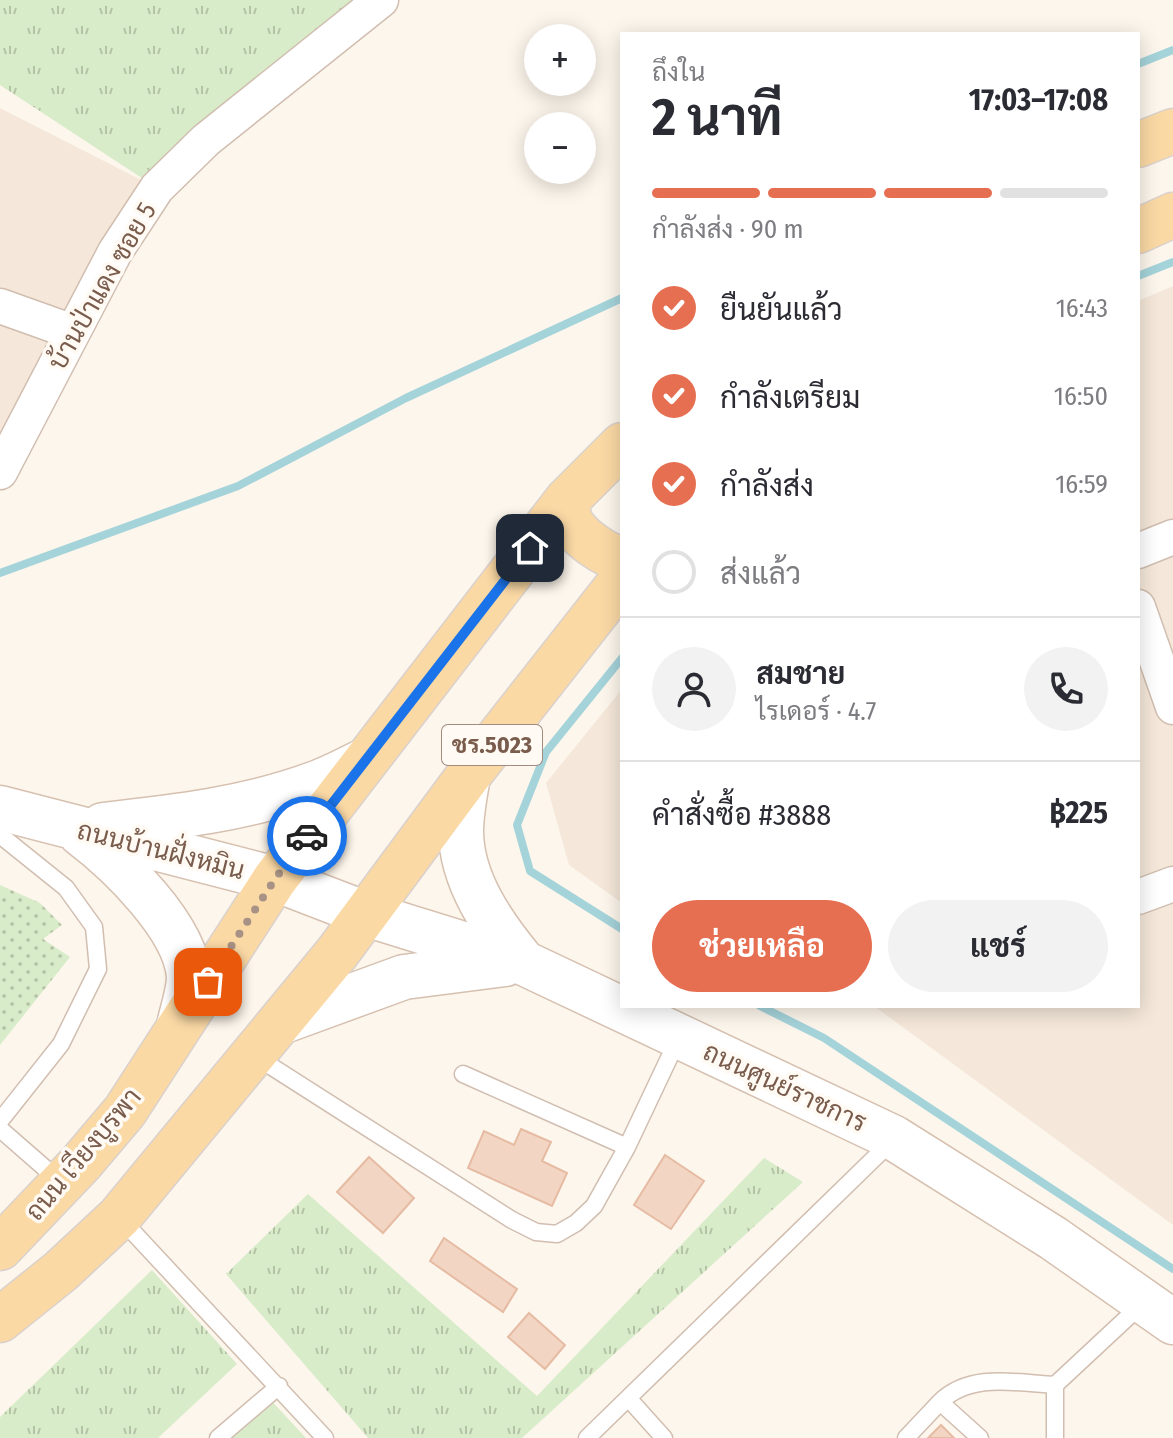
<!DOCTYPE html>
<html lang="th">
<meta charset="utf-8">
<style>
:root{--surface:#fff;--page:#f2f2f3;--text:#2b2b33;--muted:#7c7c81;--line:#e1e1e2;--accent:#e76f51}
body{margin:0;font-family:"Fira Sans Condensed",Sarabun,sans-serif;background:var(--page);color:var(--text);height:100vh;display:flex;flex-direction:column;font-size:30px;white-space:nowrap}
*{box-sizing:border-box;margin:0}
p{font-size:26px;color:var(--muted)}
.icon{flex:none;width:44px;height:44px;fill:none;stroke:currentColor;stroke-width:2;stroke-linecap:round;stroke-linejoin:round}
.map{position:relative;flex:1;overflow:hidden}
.panel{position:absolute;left:620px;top:32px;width:520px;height:976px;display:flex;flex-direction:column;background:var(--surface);border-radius:0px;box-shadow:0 4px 20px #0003}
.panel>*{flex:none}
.buttons{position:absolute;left:524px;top:24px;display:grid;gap:16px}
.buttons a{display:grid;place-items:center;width:72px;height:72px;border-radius:50%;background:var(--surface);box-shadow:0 4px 20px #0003;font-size:40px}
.pin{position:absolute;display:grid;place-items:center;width:68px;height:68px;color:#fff;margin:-34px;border-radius:16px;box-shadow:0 4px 12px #0006}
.courier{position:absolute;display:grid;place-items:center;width:80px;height:80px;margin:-40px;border:6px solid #1a73e8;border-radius:50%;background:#fff;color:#222;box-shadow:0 2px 10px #0007}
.overview em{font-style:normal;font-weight:700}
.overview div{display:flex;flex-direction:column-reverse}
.overview{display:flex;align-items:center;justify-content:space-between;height:136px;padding:0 32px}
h1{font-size:52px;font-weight:700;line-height:60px}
.bar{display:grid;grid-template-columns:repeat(4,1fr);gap:12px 8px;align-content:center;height:96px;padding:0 32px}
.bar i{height:10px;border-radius:6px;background:var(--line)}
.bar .on{background:var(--accent)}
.bar p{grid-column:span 4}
.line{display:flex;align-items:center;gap:20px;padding:0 32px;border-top:2px solid var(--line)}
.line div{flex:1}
.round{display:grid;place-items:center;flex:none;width:84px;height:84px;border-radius:42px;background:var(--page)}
ol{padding:0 32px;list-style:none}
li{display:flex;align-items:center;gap:24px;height:88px}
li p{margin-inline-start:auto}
li .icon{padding:8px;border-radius:50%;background:var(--accent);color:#fff;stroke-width:4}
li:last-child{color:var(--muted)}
li i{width:44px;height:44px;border:4px solid var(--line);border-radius:50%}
.primary-button{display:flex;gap:16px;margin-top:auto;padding:16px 32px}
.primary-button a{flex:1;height:92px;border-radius:48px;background:var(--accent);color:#fff;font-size:32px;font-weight:700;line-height:92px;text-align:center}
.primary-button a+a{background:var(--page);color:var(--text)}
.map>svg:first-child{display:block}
</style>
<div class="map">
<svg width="1173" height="1438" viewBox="0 0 1173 1438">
<defs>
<pattern id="grass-tufts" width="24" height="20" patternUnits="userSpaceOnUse" patternTransform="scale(2)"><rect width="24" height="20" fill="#d8ecc9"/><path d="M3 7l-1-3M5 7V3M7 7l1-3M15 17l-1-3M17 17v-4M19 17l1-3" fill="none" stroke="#b4c2a5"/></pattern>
<pattern id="park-dots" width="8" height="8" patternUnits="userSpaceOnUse" patternTransform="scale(2)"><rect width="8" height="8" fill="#d8ecc9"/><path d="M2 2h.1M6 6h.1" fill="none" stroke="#b4c2a5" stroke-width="1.8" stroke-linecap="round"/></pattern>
</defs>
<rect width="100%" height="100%" fill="#fdf6ec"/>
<path fill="#f5e8da" d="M0 108 157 188 0 480Z
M1173 286V1225L874 1006H1138V301Z
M622 689V903L569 865 546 783Z"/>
<path fill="url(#grass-tufts)" d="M0 0H381L157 188 0 85Z
M764 1158 803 1182 522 1438H368L226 1274 308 1194 537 1396Z
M152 1270 237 1364 158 1438H0V1417Z
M267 1396 306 1438H218Z"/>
<path fill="url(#park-dots)" d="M0 885 40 903 62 925 43 939 70 957 0 1045Z"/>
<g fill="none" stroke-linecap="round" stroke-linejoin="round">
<path stroke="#a5d3da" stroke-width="8" d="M1138 64 1173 50
M1138 276 1173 262
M0 573 238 486 406 398 622 298
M622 658 546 752 517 825 530 871 622 929
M760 1006 824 1038 1173 1269"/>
</g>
<path fill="#f3d5c3" stroke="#e6bba3" stroke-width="2" d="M521 1129 551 1142 542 1161 567 1173 552 1206 468 1168 484 1131 514 1145Z
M665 1155 704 1181 671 1229 634 1205Z
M369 1157 414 1198 383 1233 337 1192Z
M444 1238 517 1289 503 1312 430 1261Z
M529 1313 565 1345 545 1369 508 1337Z
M941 1425 954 1438H928Z"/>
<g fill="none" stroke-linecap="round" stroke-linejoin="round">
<g stroke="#d1beb0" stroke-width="19">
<path id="lane" d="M0 835 66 888 94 927 98 969 61 1044 0 1121
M255 1056 512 1220 536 1232 557 1234 576 1223 594 1206 627 1147 679 1037
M463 1074 627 1147
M0 1129 62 1183
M119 1217 325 1438
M629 1399 664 1438
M218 1438 279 1386
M587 1438 893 1140
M906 1438 940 1402
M980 1438 940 1402C971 1372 1016 1383 1055 1385L1143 1303
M1055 1438V1385"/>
</g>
<g stroke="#d1beb0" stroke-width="37">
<path id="street" d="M0 306 73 332
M0 472 115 252 157 188 206 140 381 0
M1138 551 1173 537
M1138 607 1173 707
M1138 897 1173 884"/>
</g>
<g stroke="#d6c0b0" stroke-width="47">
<path id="secondary" d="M468 776C465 794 461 813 461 831 461 881 494 927 524 963
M0 808 275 879 366 914 524 963 894 1138 1053 1238 1173 1322
M103 825C175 817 246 809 314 784 331 778 348 769 364 761
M81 834C118 862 186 927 189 977 189 992 182 1011 179 1026
M281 1022 404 977 505 964"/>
</g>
<g stroke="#dad1cd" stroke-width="47">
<path id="primary" d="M1138 145 1173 131
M1138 231 1173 215
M567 500C568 506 568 515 570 520 576 536 606 556 622 559
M0 1248 81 1163 125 1111 275 879 567 500 622 445
M0 1320 61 1271 119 1217 337 953 468 776 622 580"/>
</g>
<use href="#lane" stroke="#fff" stroke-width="16"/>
<use href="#street" stroke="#fff" stroke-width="34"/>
<use href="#secondary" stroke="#fff" stroke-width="44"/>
<use href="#primary" stroke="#fbd9a5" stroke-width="44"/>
</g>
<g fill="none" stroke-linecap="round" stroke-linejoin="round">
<path stroke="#a89285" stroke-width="8" stroke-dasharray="0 14.4" d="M208 982 275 879 307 836"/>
<path stroke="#1a73e8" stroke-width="10" d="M307 836 530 548"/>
</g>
<g text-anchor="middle" stroke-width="7" stroke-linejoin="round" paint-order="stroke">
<rect fill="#fffaf3" stroke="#a28b7f" stroke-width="2" x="442" y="725" width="100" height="40" rx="6"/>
<g font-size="24" font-weight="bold" fill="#7a5c4d">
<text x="492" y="753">ชร.5023</text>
</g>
<g font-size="26" fill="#7a5c4d" stroke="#fffaf3">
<text transform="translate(102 286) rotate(-60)" y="9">บ้านป่าแดง ซอย 5</text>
<text transform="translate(161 850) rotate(14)" y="9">ถนนบ้านฝั่งหมิน</text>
<text transform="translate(785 1087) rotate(25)" y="9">ถนนศูนย์ราชการ</text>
<text transform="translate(83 1154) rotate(-50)" y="9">ถนน เวียงบูรพา</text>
</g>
</g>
</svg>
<div class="buttons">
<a>+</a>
<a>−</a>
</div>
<div class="pin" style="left:208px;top:982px;background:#ea580c"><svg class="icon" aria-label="bag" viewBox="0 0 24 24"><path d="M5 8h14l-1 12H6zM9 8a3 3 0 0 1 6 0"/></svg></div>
<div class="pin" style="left:530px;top:548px;background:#1f2937"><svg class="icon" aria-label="home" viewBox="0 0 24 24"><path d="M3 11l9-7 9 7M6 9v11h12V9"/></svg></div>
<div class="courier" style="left:307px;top:836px"><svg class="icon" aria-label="car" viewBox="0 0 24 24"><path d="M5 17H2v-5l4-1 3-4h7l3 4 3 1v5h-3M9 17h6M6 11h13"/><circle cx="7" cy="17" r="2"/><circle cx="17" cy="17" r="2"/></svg></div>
<section class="panel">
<div class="overview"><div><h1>2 นาที</h1><p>ถึงใน</p></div><em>17:03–17:08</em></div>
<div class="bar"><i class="on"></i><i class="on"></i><i class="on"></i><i></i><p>กำลังส่ง · 90 m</p></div>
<ol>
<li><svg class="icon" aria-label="check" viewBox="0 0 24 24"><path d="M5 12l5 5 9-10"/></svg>ยืนยันแล้ว<p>16:43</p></li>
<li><svg class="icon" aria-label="check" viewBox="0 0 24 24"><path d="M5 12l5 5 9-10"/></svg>กำลังเตรียม<p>16:50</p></li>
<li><svg class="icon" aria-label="check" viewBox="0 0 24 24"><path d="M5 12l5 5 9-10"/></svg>กำลังส่ง<p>16:59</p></li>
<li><i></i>ส่งแล้ว</li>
</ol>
<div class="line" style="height:144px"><a class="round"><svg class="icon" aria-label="person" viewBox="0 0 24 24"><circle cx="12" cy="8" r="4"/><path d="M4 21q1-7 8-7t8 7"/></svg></a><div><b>สมชาย</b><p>ไรเดอร์ · 4.7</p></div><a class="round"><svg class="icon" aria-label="phone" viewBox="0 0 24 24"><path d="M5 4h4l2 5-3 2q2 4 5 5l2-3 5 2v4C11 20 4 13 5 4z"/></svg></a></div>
<div class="line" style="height:104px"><div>คำสั่งซื้อ #3888</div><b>฿225</b></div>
<div class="primary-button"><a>ช่วยเหลือ</a><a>แชร์</a></div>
</section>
</div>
